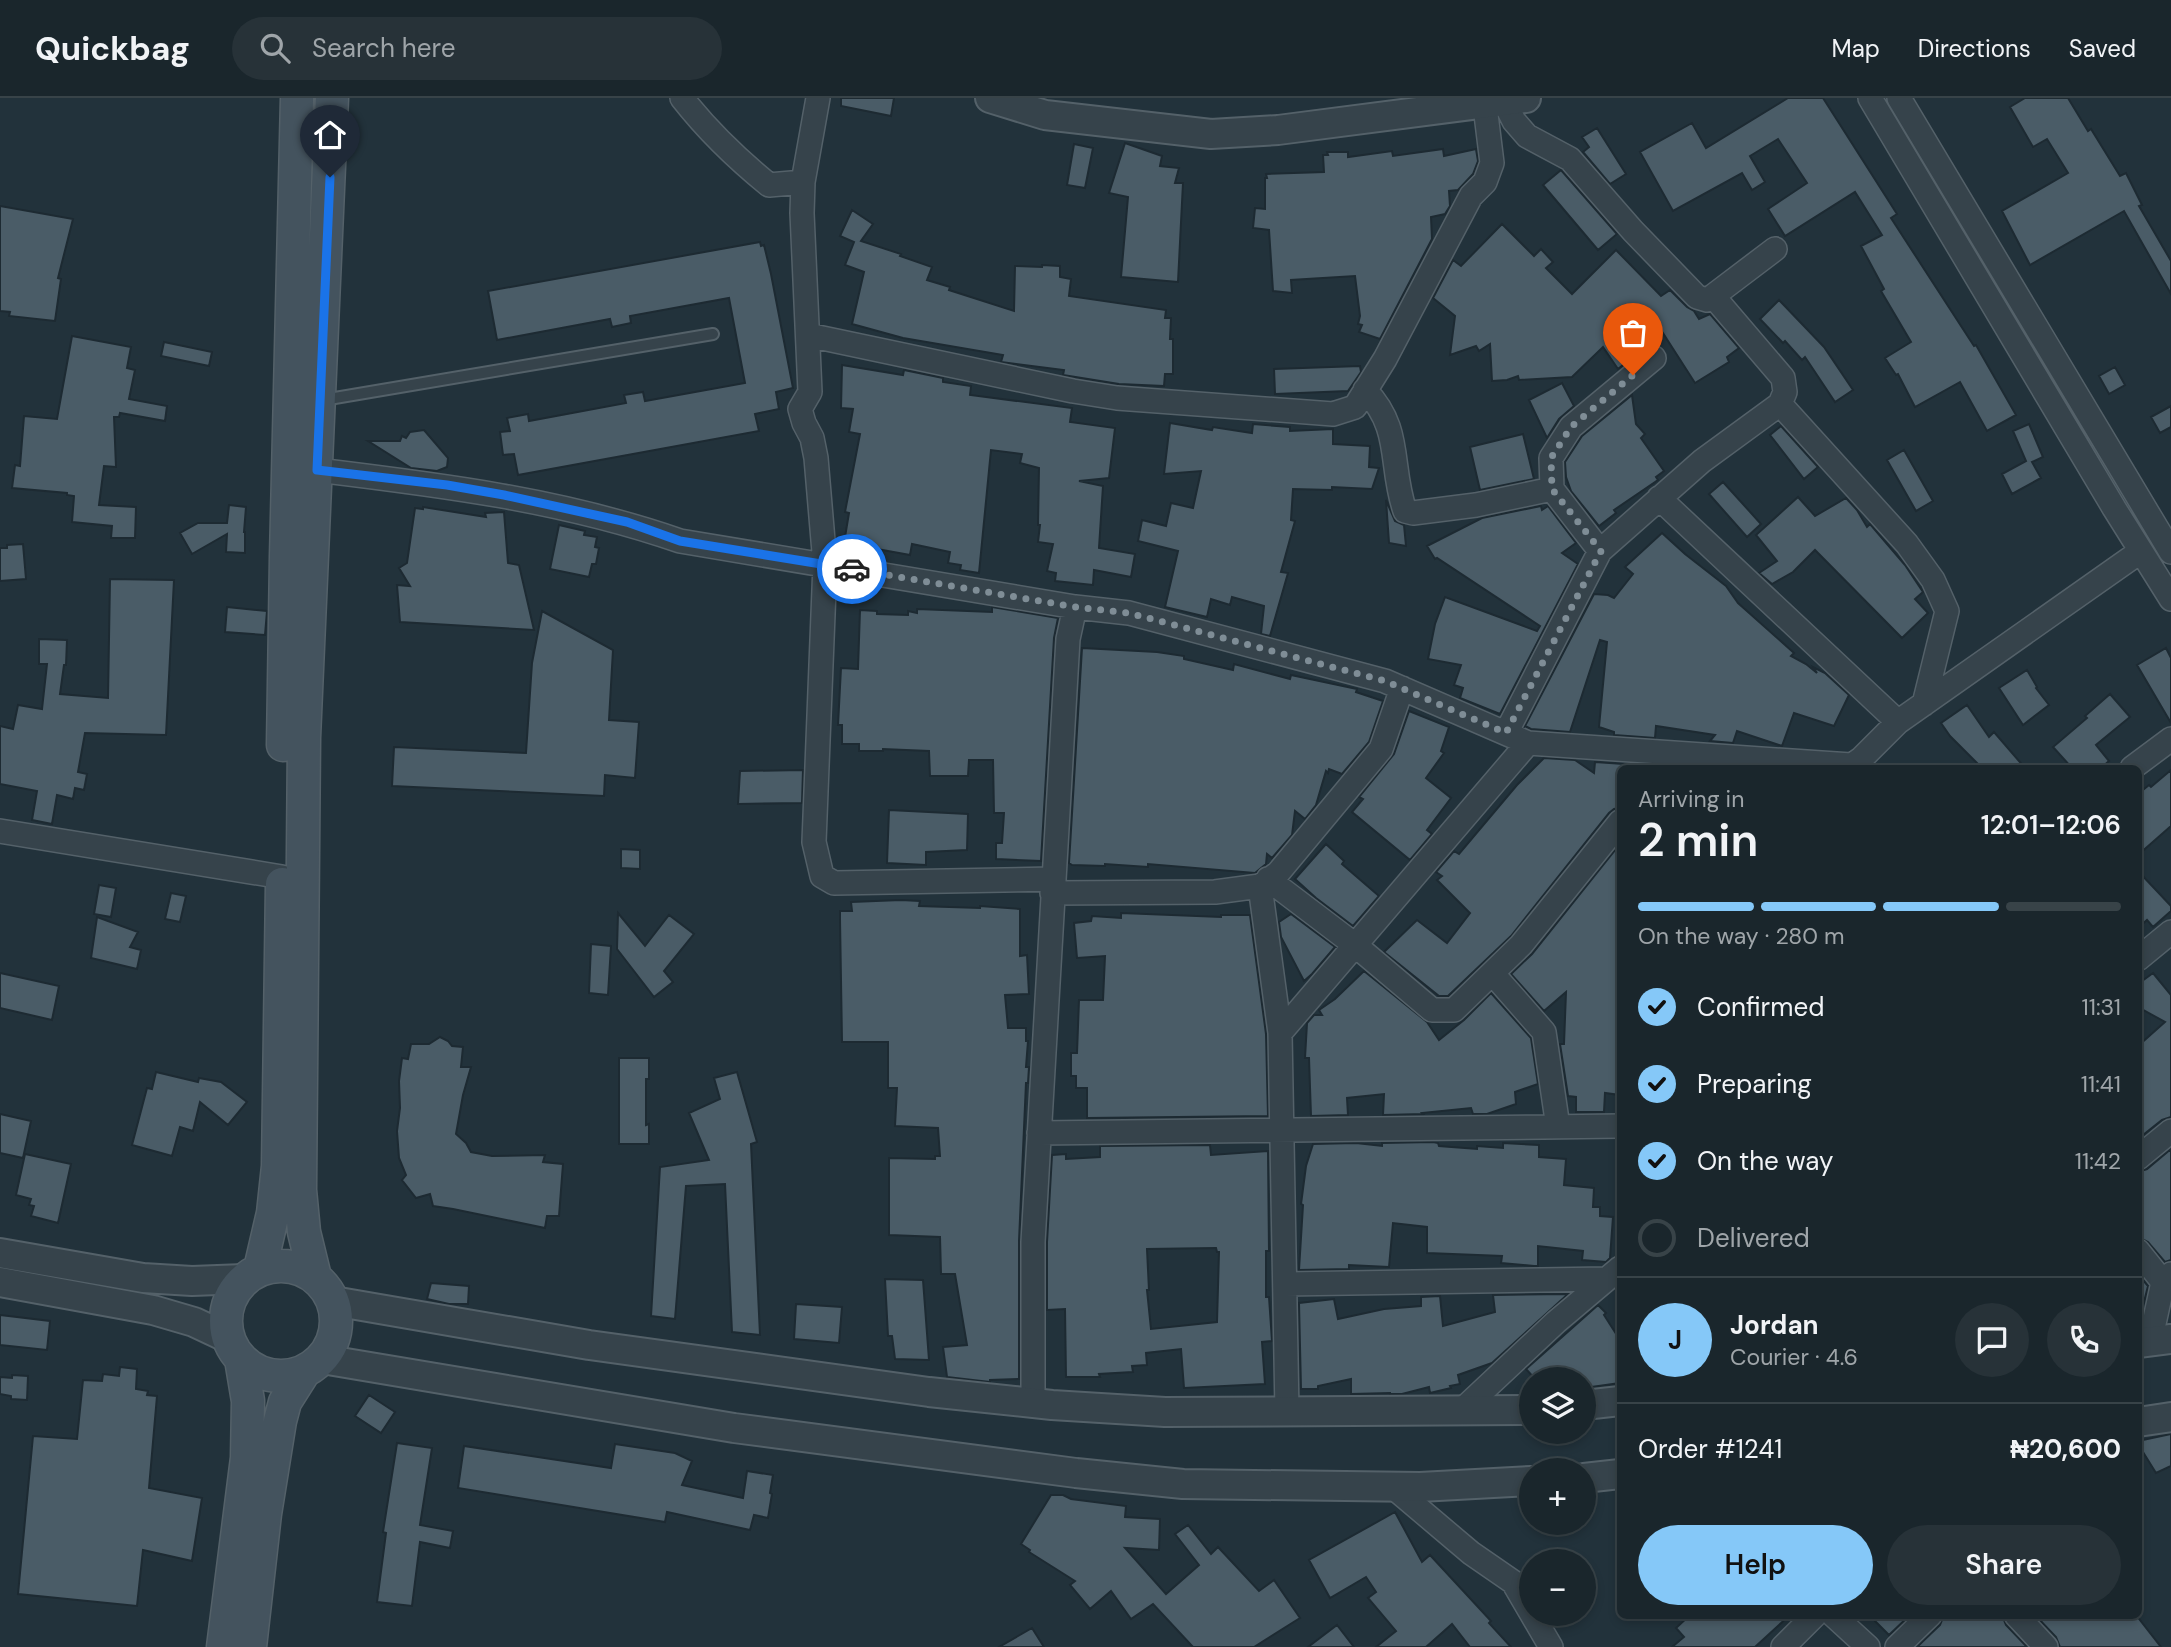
<!DOCTYPE html>
<meta charset="utf-8">
<style>
:root{--surface:#1a262c;--page:#273238;--text:#f1f3f6;--muted:#9fa5a9;--line:#384348;--accent:#85c8f8}
body{margin:0;font-family:"DM Sans",sans-serif;background:var(--page);color:var(--text);height:100vh;display:flex;flex-direction:column;font-size:26px;white-space:nowrap}
*{box-sizing:border-box;margin:0}
p{font-size:23px;color:var(--muted)}
.icon{flex:none;width:38px;height:38px;fill:none;stroke:currentColor;stroke-width:2;stroke-linecap:round;stroke-linejoin:round}
.map{position:relative;flex:1;overflow:hidden}
.drawer{position:absolute;left:1617px;top:667px;width:525px;height:854px;display:flex;flex-direction:column;background:var(--surface);border-radius:10px;box-shadow:0 4px 10px #0003,0 0 0 2px var(--line)}
.drawer>*{flex:none}
.controls{position:absolute;left:1519px;top:1269px;display:grid;gap:14px}
.controls a{display:grid;place-items:center;width:77px;height:77px;border-radius:50%;background:var(--surface);box-shadow:0 4px 10px #0003,0 0 0 2px var(--line);font-size:35px}
.pin{position:absolute;display:grid;place-items:center;width:60px;height:60px;color:#fff;margin:-72px -30px;border-radius:50% 50% 50% 0;rotate:-45deg;box-shadow:0 0 7px #0007}
.pin .icon{rotate:45deg}
.courier{position:absolute;display:grid;place-items:center;width:70px;height:70px;margin:-35px;border:5px solid #1a73e8;border-radius:50%;background:#fff;color:#222;box-shadow:0 2px 9px #0007}
.headline em{font-style:normal;font-weight:600}
.headline div{display:flex;flex-direction:column-reverse}
.headline{display:flex;align-items:center;justify-content:space-between;height:119px;padding:0 21px}
h1{font-size:46px;font-weight:600;line-height:52px}
.bar{display:grid;grid-template-columns:repeat(4,1fr);gap:10px 7px;align-content:center;height:84px;padding:0 21px}
.bar i{height:9px;border-radius:5px;background:var(--line)}
.bar .on{background:var(--accent)}
.bar p{grid-column:span 4}
.line{display:flex;align-items:center;gap:18px;padding:0 21px;border-top:2px solid var(--line)}
.line div{flex:1}
.round{display:grid;place-items:center;flex:none;width:74px;height:74px;border-radius:37px;background:var(--page)}
ol{padding:0 21px;list-style:none}
li{display:flex;align-items:center;gap:21px;height:77px}
li p{margin-inline-start:auto}
li .icon{padding:7px;border-radius:50%;background:var(--accent);color:#111;stroke-width:4}
li:last-child{color:var(--muted)}
li i{width:38px;height:38px;border:4px solid var(--line);border-radius:50%}
.cta{display:flex;gap:14px;margin-top:auto;padding:14px 21px}
.cta a{flex:1;height:80px;border-radius:42px;background:var(--accent);color:#111;font-size:28px;font-weight:600;line-height:80px;text-align:center}
.cta a+a{background:var(--page);color:var(--text)}
header{display:flex;align-items:center;gap:42px;box-sizing:border-box;height:98px;padding:0 35px;background:var(--surface);border-bottom:2px solid var(--line)}
header strong{font-size:33px}
nav{display:flex;gap:38px;margin-inline-start:auto;font-size:24px}
.search{width:490px;height:63px;background:var(--page);display:flex;align-items:center;gap:18px;box-sizing:border-box;padding:0 24px;border-radius:38px;color:var(--muted);font-size:26px}
.map>svg:first-child{display:block}
</style>
<header>
<strong>Quickbag</strong>
<div class="search"><svg class="icon" aria-label="search" viewBox="0 0 24 24"><circle cx="10" cy="10" r="6"/><path d="M15 15l6 6"/></svg>Search here</div>
<nav><a>Map</a><a>Directions</a><a>Saved</a></nav>
</header>
<div class="map">
<svg width="2171" height="1549" viewBox="0 0 2171 1549">
<rect width="100%" height="100%" fill="#22323b"/>
<path fill="#4a5c67" stroke="#1d2a32" stroke-width="2" fill-rule="evenodd" d="M841 0H894L891 18 841 8Z
M1788 0H1823L1897 116 1891 120 1974 248 1976 247 2016 317 1987 333 1960 284 1915 309 1898 276 1896 277 1885 260 1911 244 1881 193 1884 191 1861 148 1882 137 1855 94 1785 138 1768 111 1807 85 1778 41 1750 58 1765 84 1752 92 1742 75 1673 113 1640 54 1692 25 1706 50Z
M2025 0H2068L2088 33 2091 31 2120 78 2126 75 2142 107 2139 108 2171 163V196L2124 113 2030 167 2002 113 2068 75 2047 41 2033 49 2010 9Z
M1597 30 1626 76 1610 86 1583 54 1589 49 1582 39Z
M1125 45 1162 58 1160 68 1179 70 1175 85H1183L1178 184 1121 179 1128 99 1109 95Z
M1074 46 1093 50 1085 90 1067 87Z
M1443 51 1444 58 1476 51 1478 63 1473 76 1458 92 1449 93 1450 108 1445 116 1431 119 1432 141 1380 241 1359 234 1362 227 1358 226 1360 218 1355 178 1291 182 1292 195 1273 193 1269 132 1253 130 1255 110 1265 111V80H1267L1266 76 1324 74 1323 57H1328L1327 54H1348V59L1392 53 1393 58Z
M1561 72 1617 136 1598 152 1543 87Z
M0 108 73 121 58 180 61 181 55 223 9 218 10 214 0 213Z
M852 112 873 126 861 143 901 156 900 158 932 169 927 182 950 189 949 192 1014 213 1015 168 1042 169V167L1060 168V179L1071 181 1069 198 1166 212 1165 220H1171L1170 241H1173V276H1165L1164 288 1119 286 1063 277 1064 272 1001 264 1003 257 903 240 852 226 864 174 845 167 854 144 840 138Z
M1502 126 1534 158 1541 151 1553 164 1546 170 1572 196 1616 152 1661 198 1670 192 1687 209 1694 213 1699 221 1710 216 1739 250 1727 259 1729 264 1695 285 1659 229 1628 249 1634 258 1618 271 1603 249 1572 279 1519 282 1518 278 1507 282 1492 283 1490 246 1479 253 1476 248 1450 257 1455 218 1433 200 1453 162 1461 168Z
M760 144 761 148 764 147 771 176 793 290 776 294 779 311 755 316 759 333 518 377 514 356 503 357 500 334 510 333 507 320 528 316 529 323 626 305 624 297 643 294 645 303 745 285 729 200 630 218 631 225 612 229 610 221 497 242 488 193Z
M1779 202 1824 249 1853 292 1835 304 1805 259 1802 262 1785 243 1783 245 1760 221Z
M72 238 131 249 127 270 135 272 129 301 167 308 165 323 120 315 119 319H114L116 369 104 368 99 407 136 409 135 440H111L112 428 72 424 74 398 67 397V395L12 390 15 367 20 368 24 318 57 321Z
M164 244 212 254 209 268 161 258Z
M842 267 903 277 904 272 943 280V284L971 288 970 297 1072 310 1070 324 1115 330 1109 380 1079 383 1103 388 1099 450 1135 456 1131 479 1094 472 1093 487 1055 483 1056 475 1047 473 1053 446 1038 444 1040 427H1038L1039 370 1020 365 1022 356 991 352 979 475 960 472 961 467 948 465 950 454 912 446 910 457 844 445 849 415 845 414 860 336 849 334 853 311 841 310Z
M1360 268 1361 274 1348 293 1275 296 1274 271Z
M2115 269 2125 287 2109 296 2099 278Z
M1562 285 1574 308 1559 321 1547 340 1529 302Z
M1632 297 1636 326 1645 336 1641 340 1664 373 1656 379 1658 382 1614 412 1616 415 1599 428 1571 393 1566 379 1565 364 1582 338Z
M2171 308V329L2160 335 2151 319Z
M1170 325 1212 332 1213 329 1252 335 1253 326 1290 329V333L1333 331V346L1370 348 1369 369 1379 370 1372 391 1332 389V392L1293 391 1291 422 1295 423 1281 474 1288 475 1270 538 1261 536 1264 508 1232 499 1230 507 1211 501 1207 519 1165 509 1178 453 1138 443 1142 422 1166 428 1171 405 1193 410 1201 373 1164 376Z
M2029 326 2043 359 2032 364 2041 380 2012 396 2002 376 2026 363 2013 333Z
M1781 328 1818 369 1804 381 1770 337Z
M424 332 448 360 447 369 437 373 411 370 368 343H400L402 338 406 340 410 334Z
M1523 336 1534 381 1480 392 1470 349Z
M1904 352 1933 403 1916 413 1887 362Z
M1723 384 1761 426 1747 439 1709 396Z
M1798 399 1815 418 1846 400 1857 412 1867 429 1870 426 1905 467 1923 494 1915 501 1928 515 1902 540 1815 452 1793 474 1772 486 1759 475 1777 463 1756 437Z
M1386 402 1395 423 1404 427 1406 448 1389 445Z
M229 407 246 409 244 434H245V455L226 454 227 436 192 456 180 435 198 425H227Z
M1541 408 1542 412 1548 408 1576 445 1562 455 1578 466 1500 616 1460 600 1463 590 1454 587 1461 567 1428 561 1435 526 1445 499 1537 533 1540 528 1437 460 1435 461 1427 448 1482 420Z
M423 409 486 419 485 415 504 414 508 465 519 467 534 532 400 524 397 487 410 488 399 470 407 465 415 410 423 411Z
M559 427 585 433 584 437 597 439 595 449 599 450 596 466H592L589 479 550 471Z
M1662 435 1685 456 1726 488 1738 505 1794 555 1791 558 1806 566 1817 575 1813 569 1825 575 1849 597 1834 628 1794 615 1782 648 1737 633 1733 645 1710 643 1715 637 1656 628 1655 640 1614 637V634L1599 629 1607 544 1600 542 1570 634 1531 631 1525 628 1594 496 1608 497 1614 500 1633 476 1625 469Z
M23 446 26 481 0 483V450H7V447Z
M110 481 174 482 166 637 85 635 78 674 87 676 84 692 75 690 73 701 57 697 52 726 32 722 37 693 0 686V628L13 631 18 607 42 611 47 566H39V541L67 542 66 567H64L60 596 108 600Z
M227 509 267 513 265 537 225 534Z
M992 509 1058 520 1054 540 1041 763 996 761V745H1002L1004 715H994L993 662H969L968 678H930L929 653 883 651V653H859V646H842V627H838L841 570 858 571 860 512 877 513V516L908 517V513L917 515V511L992 514Z
M542 513 613 552 609 622 639 624 635 680 605 677 604 698 392 688 394 649 526 655 532 565Z
M1082 550 1157 554 1184 558V561L1233 572 1234 566 1290 581 1291 577 1357 591 1356 594 1383 603 1369 644 1342 676 1329 671 1328 675 1326 673 1316 707 1305 721 1295 713 1292 737 1272 760 1267 756 1266 766 1255 775 1148 766V769L1105 766V768L1072 767 1069 765Z
M2166 550 2171 560V625L2137 567Z
M2027 572 2037 589 2036 590 2049 607 2023 627 1999 590Z
M2110 596 2130 619 2096 647 2109 663 2101 670H2072L2053 649 2087 620 2085 618Z
M1967 607 1989 639 1994 634 2025 670H1982L1950 638 1941 625Z
M1409 613 1449 629 1441 653 1444 655 1426 680 1451 700 1427 732 1432 736 1410 762 1352 714 1363 701 1359 699 1394 656Z
M1544 660 1575 662 1594 675 1595 664 1653 668 1652 670H1620V710L1614 711 1609 715 1511 838 1448 898H1439L1384 854 1417 822 1447 845 1470 815 1437 782 1442 778 1436 774 1454 753 1459 756 1517 687Z
M803 672 802 705 738 706 740 673Z
M2171 672V728L2138 757V696L2149 687 2151 689Z
M889 712 968 716 967 752 926 754V767L887 765Z
M1326 746 1344 763 1342 766 1379 798 1353 828 1316 800 1295 781Z
M1620 746V997L1605 995 1604 1014H1576V999L1568 998 1560 946H1564L1566 894 1544 913 1511 876 1532 856Z
M621 751 640 752V771L621 770Z
M2138 773 2171 808V813L2153 829 2147 822 2138 830Z
M99 787 116 790 111 819 94 816Z
M171 795 186 798 180 824 165 821Z
M901 802 920 803 919 808 980 810V808L1020 811V858L1027 857 1029 896 1005 897 1008 930H1026V943H1028L1026 969H1029L1028 985H1026L1019 1143V1281L990 1282V1284L947 1279 943 1249 967 1247 955 1176H941L940 1139 889 1137V1060L935 1061V1058H940L938 1030 895 1028 897 990H888V944H842L840 821V813H852L851 804Z
M618 815 645 848 669 817 694 836 664 873 673 884 654 899 617 851Z
M1121 815 1221 819V817H1250L1266 936 1268 1018 1087 1020V990H1076V978H1071V955H1077L1079 902H1103L1105 858 1077 860 1074 825 1091 823 1092 818 1121 820Z
M1291 816 1335 849 1312 876 1304 883 1281 839 1279 824Z
M97 819 138 834 130 849 141 852 137 871 91 860Z
M591 846 611 848 608 897 589 895Z
M1364 873 1427 924 1439 942 1464 922 1491 895 1531 940 1538 986 1515 994 1516 1006 1487 1016H1473L1471 1010 1422 1015 1423 1016 1383 1017 1384 996 1347 1000 1348 1017 1311 1018 1309 960H1305L1307 925 1314 917H1322L1319 912 1335 901Z
M0 875 59 888 52 922 0 910Z
M2153 875 2171 897V1019L2162 1022 2138 1041V948L2165 924 2138 909V886Z
M440 939 448 943 452 948 463 949 461 969H471L463 997 456 1036 466 1045 471 1054 492 1058 545 1057 543 1064 563 1066 559 1118H547L545 1130 453 1111 433 1108 430 1096 416 1100 402 1082 406 1077 399 1060 397 1033 400 1010 399 983 402 960 408 961 411 946H429Z
M619 960H649V981H646V1027L649 1026V1046H619Z
M156 974 198 984 199 980 221 984 247 1004 228 1027 200 1004 193 1033 180 1029 172 1058 132 1047 147 990 152 991Z
M737 974 757 1044 751 1046 760 1237 732 1234 725 1086 686 1088 675 1221 651 1218 660 1069 709 1062 689 1015 720 1001 714 980Z
M0 1016 31 1023 23 1060 0 1055Z
M1433 1044 1438 1045 1439 1048 1477 1051V1048L1503 1050V1045L1539 1047V1059L1566 1061 1564 1087 1594 1090 1593 1109H1600V1118L1613 1119 1610 1160 1606 1164 1582 1162 1583 1153 1538 1148V1168H1534L1501 1165 1502 1158 1427 1155V1129L1393 1125 1389 1169 1349 1167V1171L1299 1172 1303 1107 1301 1106 1306 1068 1313 1046 1356 1045 1382 1048V1045Z
M1210 1047 1211 1057 1268 1053 1269 1153H1266V1199H1269L1272 1243 1262 1244 1265 1286 1184 1290 1181 1251 1146 1255 1147 1267 1132 1268 1133 1274 1099 1276 1100 1279H1066L1065 1211 1047 1212V1144L1052 1057 1066 1056V1061L1100 1059V1048ZM1216 1150 1217 1154H1219L1217 1224 1151 1231 1147 1192H1149L1147 1151Z
M2171 1051V1162L2165 1164 2148 1144 2138 1139V1074L2147 1071Z
M25 1056 71 1066 58 1125 31 1118 34 1108 29 1107 31 1101 16 1097Z
M2138 1176 2148 1188 2138 1228Z
M885 1181 923 1182 929 1262 895 1261 892 1238H888Z
M431 1185 469 1188 468 1206H449L427 1201Z
M1568 1196 1492 1265 1458 1277 1460 1286 1450 1288 1451 1290 1430 1295 1429 1289 1402 1296H1390V1295L1351 1296V1281L1318 1288V1291H1301L1299 1205 1334 1201 1338 1221 1384 1211 1421 1208V1199L1440 1198 1443 1228 1495 1214 1493 1197Z
M796 1206 842 1209 839 1245 794 1241Z
M1598 1207 1606 1215 1604 1217 1620 1242V1285L1584 1290V1281H1535L1526 1271Z
M0 1217 50 1223 47 1252 0 1247Z
M120 1269 137 1271 136 1291 148 1293 147 1297 157 1298 149 1390 202 1400 192 1463 143 1452 137 1508 18 1496 33 1338 77 1341 83 1282 102 1283 103 1276 119 1278Z
M12 1277 28 1278 27 1302 11 1301V1298L0 1296V1279L12 1280Z
M369 1297 395 1314 381 1335 355 1318Z
M2171 1336V1368L2156 1375 2138 1346V1343Z
M397 1345 432 1350 420 1427 453 1433 450 1450 420 1444 412 1508 377 1504 386 1435 383 1434Z
M615 1346 675 1355 692 1363 682 1387 743 1400 747 1373 773 1377 770 1395 772 1396 768 1420 754 1417 750 1432 667 1414 665 1424 458 1390 464 1348 611 1370Z
M1051 1397H1063L1071 1401 1126 1408 1125 1419 1160 1421 1159 1452 1125 1450 1166 1496 1199 1467 1175 1436 1188 1427 1211 1456 1218 1449 1259 1493 1274 1482 1300 1520 1254 1549H1193L1153 1506 1131 1521 1111 1493 1090 1511 1070 1487 1075 1483 1029 1454 1030 1452 1021 1446Z
M1395 1414 1422 1464 1430 1457 1491 1523 1489 1525 1511 1549H1470L1452 1526 1426 1549H1376L1396 1533 1368 1500 1376 1494 1366 1479 1330 1500 1309 1462Z
M1690 1517H1790L1755 1549H1672L1684 1539 1676 1530Z
M1869 1517H1910L1889 1537Z
M1944 1517H2002L2006 1527 2027 1549H1917L1940 1527Z
M2035 1517H2136L2161 1549H2060L2056 1539Z
M1337 1527 1354 1549H1308Z
M1032 1530 1044 1549H999Z"/>
<g fill="none" stroke-linecap="round" stroke-linejoin="round">
<g stroke="#546169" stroke-width="14">
<path id="service" d="M323 302 713 236"/>
</g>
<g stroke="#546169" stroke-width="26">
<path id="minor" d="M682 0C707 32 737 61 769 87L803 84
M818 0 803 84 802 115 810 294 800 311 804 325 812 340 816 360 825 466 814 744 822 778 834 785 1053 781
M1870 0 2114 410 2171 501
M1899 0 2171 454
M1504 3 1514 23 1527 38 1570 61 1633 133 1697 199 1707 202 1713 198 1775 151
M808 237 1073 293 1117 300 1333 316 1355 309 1385 261 1471 98 1485 84 1492 65 1484 0
M1365 292C1403 331 1389 367 1405 413L1413 415 1476 407 1552 391 1600 453 1702 363 1780 306 1785 294 1783 280 1713 198
M1780 306 1907 446 1933 482 1947 513 1924 606
M317 372C441 387 562 402 680 443L1075 509 1129 515 1385 583 1528 645 1851 667
M1552 391 1551 360 1571 329 1654 260
M1659 400 1898 624
M1506 635 1600 453
M1848 670 1862 660 1898 624 2141 453
M2132 670 2171 641
M0 733 282 779
M1268 781 1355 847 1432 912H1454L1521 847 1620 724
M1260 788 1280 935 1287 1314
M1052 795 1215 794 1260 788 1278 775 1381 651 1402 590
M2138 861 2171 834
M1493 876 1544 934 1558 1029
M1280 935 1528 645
M1039 1035 1620 1028
M2138 1060 2171 1033
M2138 1153 2163 1184
M1285 1186 1607 1181
M2150 1244 2163 1184 2171 1176
M1033 1304V1144L1066 575 1068 541 1075 509
M1460 1314 1556 1224 1620 1170
M1393 1389 1471 1455 1513 1484 1551 1549
M1833 1517 1868 1549
M2016 1517 2046 1549
M1783 1549 1815 1517
M1897 1549 1930 1517"/>
</g>
<g stroke="#546169" stroke-width="32">
<path id="tertiary" d="M990 0 1045 17 1211 36 1278 32 1526 0
M0 1155 143 1180 192 1183 244 1181
M0 1184 153 1212 194 1224 228 1240
M333 1203 589 1247 929 1294 1052 1307 1165 1314 1531 1312
M2138 1245 2171 1241
M322 1261 734 1330 1076 1375 1183 1386 1420 1389 1531 1383
M1584 1307 1620 1303
M2138 1324 2171 1319
M1584 1380 1620 1376"/>
</g>
<g stroke="#546169" stroke-width="35">
<path id="secondary" d="M283 647 286 459 297 0
M226 1223a55 55 0 1 1 110 0a55 55 0 1 1-110 0Z
M260 1171 273 1115 278 1068 282 786
M315 1179 304 1134 300 1092 304 640 332 0
M223 1549 247 1360 248 1303 241 1261
M250 1549 265 1416 280 1323 285 1304 304 1274"/>
</g>
<use href="#service" stroke="#36434b" stroke-width="10"/>
<use href="#minor" stroke="#36434b" stroke-width="23"/>
<use href="#tertiary" stroke="#36434b" stroke-width="28"/>
<use href="#secondary" stroke="#44535e" stroke-width="32"/>
</g>
<g fill="none" stroke-linecap="round" stroke-linejoin="round">
<path stroke="#7f8d96" stroke-width="7" stroke-dasharray="0 12.6" d="M852 471 1075 509 1129 515 1385 583 1506 635 1601 453 1552 391 1551 360 1571 329 1633 277"/>
<path stroke="#1a73e8" stroke-width="9" d="M330 79 317 372 447 387 504 397 627 424 680 443 852 471"/>
</g>
</svg>
<div class="controls">
<a><svg class="icon" aria-label="layers" viewBox="0 0 24 24"><path d="M12 4l9 5-9 5-9-5zM3 14l9 5 9-5"/></svg></a>
<a>+</a>
<a>−</a>
</div>
<div class="pin" style="left:1633px;top:277px;background:#ea580c"><svg class="icon" aria-label="bag" viewBox="0 0 24 24"><path d="M5 8h14l-1 12H6zM9 8a3 3 0 0 1 6 0"/></svg></div>
<div class="pin" style="left:330px;top:79px;background:#1f2937"><svg class="icon" aria-label="home" viewBox="0 0 24 24"><path d="M3 11l9-7 9 7M6 9v11h12V9"/></svg></div>
<div class="courier" style="left:852px;top:471px"><svg class="icon" aria-label="car" viewBox="0 0 24 24"><path d="M5 17H2v-5l4-1 3-4h7l3 4 3 1v5h-3M9 17h6M6 11h13"/><circle cx="7" cy="17" r="2"/><circle cx="17" cy="17" r="2"/></svg></div>
<section class="drawer">
<div class="headline"><div><h1>2 min</h1><p>Arriving in</p></div><em>12:01–12:06</em></div>
<div class="bar"><i class="on"></i><i class="on"></i><i class="on"></i><i></i><p>On the way · 280 m</p></div>
<ol>
<li><svg class="icon" aria-label="check" viewBox="0 0 24 24"><path d="M5 12l5 5 9-10"/></svg>Confirmed<p>11:31</p></li>
<li><svg class="icon" aria-label="check" viewBox="0 0 24 24"><path d="M5 12l5 5 9-10"/></svg>Preparing<p>11:41</p></li>
<li><svg class="icon" aria-label="check" viewBox="0 0 24 24"><path d="M5 12l5 5 9-10"/></svg>On the way<p>11:42</p></li>
<li><i></i>Delivered</li>
</ol>
<div class="line" style="height:126px"><b class="round" style="background:var(--accent);color:#111">J</b><div><b>Jordan</b><p>Courier · 4.6</p></div><a class="round"><svg class="icon" aria-label="chat" viewBox="0 0 24 24"><path d="M4 5h16v11H9l-5 4z"/></svg></a><a class="round"><svg class="icon" aria-label="phone" viewBox="0 0 24 24"><path d="M5 4h4l2 5-3 2q2 4 5 5l2-3 5 2v4C11 20 4 13 5 4z"/></svg></a></div>
<div class="line" style="height:91px"><div>Order #1241</div><b>₦20,600</b></div>
<div class="cta"><a>Help</a><a>Share</a></div>
</section>
</div>
